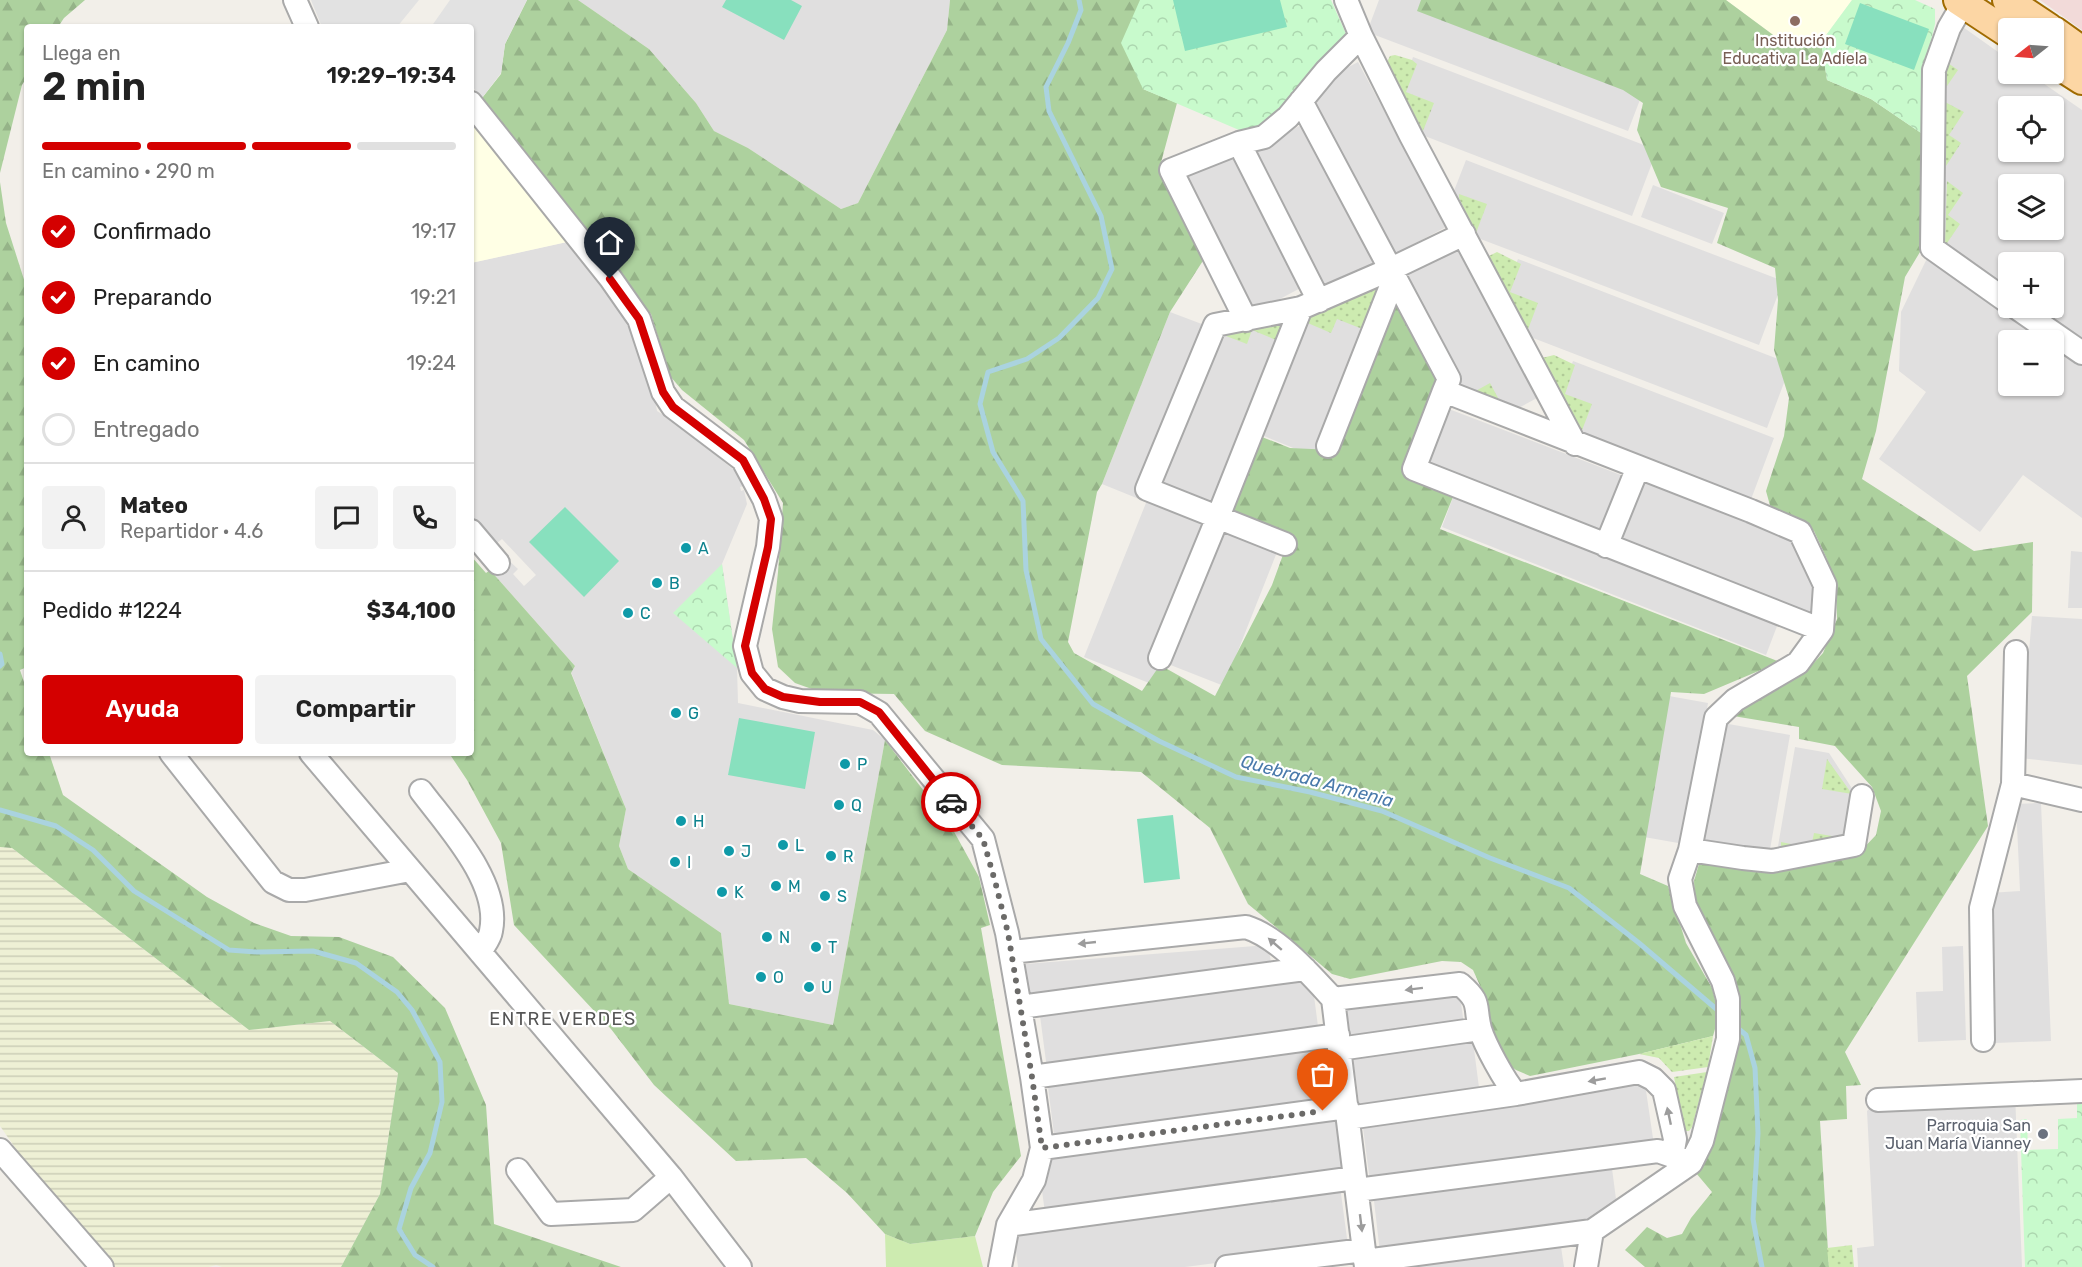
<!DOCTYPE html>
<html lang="es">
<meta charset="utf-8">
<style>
:root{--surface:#fff;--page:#f2f2f2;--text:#222;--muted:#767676;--line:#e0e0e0;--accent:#d40000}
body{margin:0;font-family:Rubik,sans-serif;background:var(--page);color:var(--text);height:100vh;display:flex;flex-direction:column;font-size:22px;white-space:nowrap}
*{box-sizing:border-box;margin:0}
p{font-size:20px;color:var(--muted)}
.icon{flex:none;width:33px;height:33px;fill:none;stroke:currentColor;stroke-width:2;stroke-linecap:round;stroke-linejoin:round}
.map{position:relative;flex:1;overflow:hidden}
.sheet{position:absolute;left:24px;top:24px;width:450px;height:732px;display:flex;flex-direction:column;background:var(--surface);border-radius:6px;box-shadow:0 2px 4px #0004}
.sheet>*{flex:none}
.needle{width:39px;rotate:253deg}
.fabs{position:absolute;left:1998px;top:18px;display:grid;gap:12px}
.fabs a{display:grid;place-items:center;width:66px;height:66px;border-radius:6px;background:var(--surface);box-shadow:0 2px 4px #0004;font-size:30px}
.pin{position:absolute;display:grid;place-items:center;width:51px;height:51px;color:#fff;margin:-62px -26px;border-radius:50% 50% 50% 0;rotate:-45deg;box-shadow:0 0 6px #0007}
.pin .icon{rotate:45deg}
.courier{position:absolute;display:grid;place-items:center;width:60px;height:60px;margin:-30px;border:4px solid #d40000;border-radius:50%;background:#fff;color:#222;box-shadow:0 2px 8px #0007}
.summary em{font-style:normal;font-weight:600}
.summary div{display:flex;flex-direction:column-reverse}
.summary{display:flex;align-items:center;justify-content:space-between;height:102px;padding:0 18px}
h1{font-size:39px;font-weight:600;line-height:45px}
.bar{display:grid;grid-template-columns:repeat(4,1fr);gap:9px 6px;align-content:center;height:72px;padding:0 18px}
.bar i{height:8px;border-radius:4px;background:var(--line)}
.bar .current{background:var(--accent)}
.bar p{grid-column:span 4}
.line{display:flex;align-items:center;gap:15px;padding:0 18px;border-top:2px solid var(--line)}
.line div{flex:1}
.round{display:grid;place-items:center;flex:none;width:63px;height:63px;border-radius:6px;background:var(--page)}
ol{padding:0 18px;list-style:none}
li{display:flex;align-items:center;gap:18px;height:66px}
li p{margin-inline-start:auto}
li .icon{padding:6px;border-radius:50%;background:var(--accent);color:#fff;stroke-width:4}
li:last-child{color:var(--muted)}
li i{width:33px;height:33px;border:3px solid var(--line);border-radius:50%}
.primary-button{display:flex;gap:12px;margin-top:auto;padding:12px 18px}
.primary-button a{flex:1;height:69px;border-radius:6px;background:var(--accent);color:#fff;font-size:24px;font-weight:600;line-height:69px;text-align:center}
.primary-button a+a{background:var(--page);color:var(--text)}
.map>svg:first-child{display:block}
</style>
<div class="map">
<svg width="2082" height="1267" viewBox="0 0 2082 1267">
<defs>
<pattern id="farmland-rules" width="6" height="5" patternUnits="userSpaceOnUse" patternTransform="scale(1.5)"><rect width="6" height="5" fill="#eef0d5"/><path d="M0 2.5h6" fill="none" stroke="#ccceb7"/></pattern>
<pattern id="forest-firs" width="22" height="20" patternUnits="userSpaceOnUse" patternTransform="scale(1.5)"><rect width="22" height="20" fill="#add19e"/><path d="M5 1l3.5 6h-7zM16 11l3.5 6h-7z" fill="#95b388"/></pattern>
<pattern id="park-crowns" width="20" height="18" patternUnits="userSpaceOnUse" patternTransform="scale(1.5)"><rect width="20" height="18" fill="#c8facc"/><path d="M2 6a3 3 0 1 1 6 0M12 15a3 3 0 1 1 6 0" fill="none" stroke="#acd6af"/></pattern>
<pattern id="garden-dots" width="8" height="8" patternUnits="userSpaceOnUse" patternTransform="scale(1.5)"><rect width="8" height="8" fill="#cdebb0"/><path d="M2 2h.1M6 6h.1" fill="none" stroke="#b0c997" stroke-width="1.8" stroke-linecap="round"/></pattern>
</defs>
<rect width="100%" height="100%" fill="#f2efe9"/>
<path fill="#e0dfdf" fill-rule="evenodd" d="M578 0H950L947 30 858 203 841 209 748 148 714 131 696 103 649 49Z
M1379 0H1427L1646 84 1628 131 1367 32Z
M1953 20 2008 59V74H2030L2082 110V518L2023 475 1980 532 1879 459 1926 392 1899 371 1901 312 1932 248 1934 70ZM2008 106H2054V152H2008ZM2008 184H2054V230H2008ZM2008 262H2054V308H2008ZM2008 340H2054V386H2008Z
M1413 57 1657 150 1632 216 1417 133 1402 92Z
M1358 62 1446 227 1388 258 1300 93Z
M1307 122 1382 262 1323 294 1248 153Z
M1232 141 1308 284 1248 316 1172 173Z
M1466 160 1783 281 1759 345 1470 235 1452 196Z
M1653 185 1724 213 1712 244 1641 217Z
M567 242 607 294 625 305 651 378 657 411 679 425 740 475 743 486 740 487 741 491 744 490 747 504 722 564 737 668 738 703 873 730 885 740 833 1025 729 1004 721 933 628 869 619 846 626 809 571 672 575 666 490 570 505 557 518 569 513 574 524 586 536 575 502 539 497 543 480 531 471 520V263Z
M1454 244 1537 398 1502 417 1460 403 1403 275Z
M1518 259 1791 364 1767 428 1523 334 1504 295Z
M1306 302 1369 327 1318 458 1254 432Z
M1170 312 1207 326 1139 499 1102 484Z
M1222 314 1285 340 1220 523 1279 547 1224 686 1168 664 1159 687 1084 657Z
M1573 361 1774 438 1750 502 1577 436 1559 399Z
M1441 406 1626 477 1602 542 1417 470Z
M1639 479 1833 554 1808 620 1614 546Z
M1455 492 1779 621 1766 655 1442 527Z
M2071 551 2082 552V608H2068Z
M2032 616 2082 619V765L2020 758Z
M1669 696 1708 703 1684 844 1644 837Z
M1723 723 1790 735 1768 861 1701 849Z
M1795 747 1829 753 1855 793 1847 844 1776 858Z
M2041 803 2051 1041 1995 1043 1989 893 2020 891 2016 804Z
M1268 945 1272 968 1029 999 1025 964Z
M1963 946 1966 1040 1918 1042 1916 992 1943 991 1942 947Z
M1311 973 1319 1034 1047 1069 1039 1008Z
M1459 988 1464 1025 1351 1040 1346 1003Z
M1472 1034 1480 1095 1360 1110 1352 1050Z
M1321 1044 1330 1106 1055 1142 1047 1079Z
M1645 1084 1654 1145 1370 1182 1362 1120Z
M2015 1093 2022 1267H1858L1857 1248 1874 1246 1867 1111 1878 1100Z
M1339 1114 1348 1174 1045 1213 1037 1153Z
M1611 1161 1619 1222 1380 1253 1373 1192Z
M1340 1186 1348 1246 1185 1267H1018L1013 1228Z
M1560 1240 1564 1267H1381Z"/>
<path fill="#f2dad9" d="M2040 0H2082V30Z"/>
<path fill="#ffffe5" d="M1726 0H1852L1821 42 1784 43Z
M471 121 567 242 471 263Z"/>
<path fill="url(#farmland-rules)" d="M0 847 12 848 249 1030 330 1021 398 1073 380 1194 341 1267H222L216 1265 209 1267H106L53 1202 0 1126Z"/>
<path fill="#cdebb0" d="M885 1234 910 1244 975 1236 983 1267H886Z"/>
<path fill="url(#forest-firs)" d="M0 0H85L64 18 58 27H27V77L22 85 0 173Z
M527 0H578L649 49 696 103 714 131 748 148 841 209 858 203 947 30 950 0H1140L1143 89 1177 103 1159 170 1206 256 1170 312 1102 484 1097 492 1068 642 1074 653 1142 691 1160 665 1215 696 1272 585 1284 552 1226 515 1257 435 1290 448 1333 450 1395 293 1441 386 1407 475 1455 492 1440 529 1780 662 1704 694 1671 692 1640 874 1668 886 1686 943 1712 988 1719 1015 1713 1036 1639 1054 1530 1076 1516 1070 1501 1059 1482 990 1473 970 1461 962 1442 961 1350 979 1332 974 1248 904 1210 828 1141 772 1002 765 925 731 894 694 823 693 795 683 778 667 772 629 778 572 783 503 744 440 682 390 670 376 651 314 482 98 501 74 505 44Z
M1421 0H1726L1784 43 1821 42 1827 80 1871 99 1924 135 1920 252 1905 277 1876 431 1862 479 1974 551 2033 542 2032 612 1967 676 1988 826 1845 1052 1861 1085 1846 1086 1847 1119 1820 1121 1829 1267H1645L1625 1250 1647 1227 1667 1238 1682 1234 1691 1218 1712 1192 1696 1173 1706 1161 1711 1148 1732 1073 1741 1012 1735 989 1695 902 1694 881 1699 864 1770 866 1857 855 1876 835 1881 811 1872 787 1835 746 1799 739V727L1727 715 1796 677 1809 668 1823 653 1837 619 1836 593 1827 559 1814 531 1771 509 1766 491 1784 436 1789 398 1774 350 1778 300 1775 268 1717 243 1728 208 1661 187 1637 130 1643 103 1623 90 1417 11Z
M0 182 6 223 27 289V667L20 670 27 691V753H49L63 795 207 897 254 923 291 936 339 937 393 957 445 1008 486 1105 494 1224 621 1267H341L380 1194 398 1073 330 1021 249 1030 12 848 0 847Z
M471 556 486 573 490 570 575 666 571 673 626 809 619 846 628 869 721 933 729 1004 833 1025 885 740 952 828 979 877 990 925 981 928 1021 1156 993 1192 975 1236 910 1244 885 1234 847 1193 806 1158 736 1161 654 1085 611 1029 514 925 501 843 467 780 449 753H471Z"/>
<path fill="url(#park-crowns)" d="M1140 0H1331L1346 34 1281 108 1258 127 1239 130 1143 89 1121 43Z
M1852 0H1915L1935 9V24L1924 70V135L1871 99 1827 80 1821 42Z
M722 564 737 668 673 613Z
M2082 1102V1267H2025L2020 1120 2027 1119 2028 1150 2058 1149V1119L2077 1118V1103Z"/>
<path fill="url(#garden-dots)" d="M1395 55 1412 60 1417 64 1406 92 1434 103 1423 131 1387 62 1390 56Z
M1945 61 1958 70 1947 86 1943 82Z
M1945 102 1964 112 1949 135 1961 143 1946 166Z
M1947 181 1963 193 1948 215 1960 224 1945 246Z
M1459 194 1487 204 1476 233 1459 198Z
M1497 252 1521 264 1510 292 1538 303 1527 332 1489 256Z
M1385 278 1365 330 1337 319 1331 333 1303 321 1307 311Z
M1292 315 1281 342 1252 330 1247 344 1218 333Z
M1554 355 1575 365 1565 394 1592 404 1581 433 1542 358Z
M1490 383 1504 409 1463 398Z
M1827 759 1852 794 1822 789Z
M1814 833 1844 838V844L1781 856V842L1811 848Z
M1713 1036 1708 1067 1672 1072 1659 1058 1639 1054Z
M1707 1072 1692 1127 1689 1131H1684L1674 1077Z
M1852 1245 1854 1267H1829L1827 1248Z"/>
<path fill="#88e0be" d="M726 0H791L802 6 784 40 722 7Z
M1173 0H1280L1287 27 1185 51Z
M1860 3 1929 29 1914 70 1845 44Z
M565 507 619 561 584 597 529 542Z
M739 718 815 732 805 789 728 775Z
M1173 815 1180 879 1144 883 1137 819Z"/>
<path fill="#e2e2e2" d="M311 0H419L397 27H322Z
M450 0H527L505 44 501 73 482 98 471 85V27H431Z"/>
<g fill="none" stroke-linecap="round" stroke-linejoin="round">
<path stroke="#aad3df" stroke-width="5" d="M1079 0 1081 10 1068 43 1046 87 1049 111 1101 216 1112 269 1098 298 1059 338 1027 359 988 372 980 404 993 452 1023 501 1026 570 1041 639 1093 704 1159 741 1236 777 1310 792 1382 811 1490 858 1569 888 1639 943 1721 1013
M0 654 2 664 0 666
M0 810 56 826 93 850 134 891 229 950 257 952 313 951 356 963 397 992 412 1010 440 1062 442 1102 430 1153 411 1188 399 1229 415 1255 433 1267
M1734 1025 1746 1035 1755 1068 1758 1133 1753 1219 1762 1267"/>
<g stroke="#a9a9a9" stroke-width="26">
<path id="minor" d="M295 0 307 27
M1346 0 1361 36 1411 136 1575 444
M1963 4 1949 28 1934 70 1932 248 2008 302
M1301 101 1449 379 1444 391
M471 103 611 279 639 319 663 392 673 407 743 460 764 499 771 519 768 547 745 646 752 673 765 689 783 697 800 701 860 702 879 713 983 839 1007 933 1032 1077 1042 1148 1034 1180 1008 1225 1000 1267
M1239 143 1319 301
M2017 308 2082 353
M1246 320 1171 170 1239 143 1264 137 1288 117 1326 71 1361 36
M1328 446 1395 276
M471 531 498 563
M1285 544 1147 489 1215 325 1301 308 1391 269 1464 234
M1606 546 1638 467
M1160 658 1218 517 1301 308
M171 753 273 882 289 890H305L410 870
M311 753 671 1177 740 1267
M2013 784 2016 652
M421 791C448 827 501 883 491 931 490 939 484 945 480 952
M1690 850 1743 858 1772 861 1854 845 1862 796
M1011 952 1246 927C1278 937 1310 974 1333 999L1366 1267
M1333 999 1460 984C1482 1003 1474 1005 1480 1029 1485 1045 1505 1082 1516 1094L1639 1072 1653 1079 1664 1090 1675 1139 1672 1156
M1020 1007 1305 969
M1983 1040 1981 908 2013 784 2082 800
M1339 1049 1480 1029
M1032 1077 1338 1035
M1878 1100 2082 1091
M1348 1118 1516 1094
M1042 1148 1347 1107
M0 1150 102 1267
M518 1170 551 1214 633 1210 671 1177
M1357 1190 1658 1151 1684 1160
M1008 1225 1355 1178
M1365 1261 1592 1231
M1227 1267 1364 1250
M1586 1267 1592 1231 1691 1163 1702 1141 1728 1039V999L1723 981 1685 906 1680 879 1690 850 1716 718 1735 700 1798 663 1822 630 1825 585 1800 532 1751 511 1444 391 1414 469 1822 630"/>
</g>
<g stroke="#a06b00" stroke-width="32">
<path id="major" d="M1958 0 2008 33
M2007 0 2049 28
M2054 31 2082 51
M2054 62 2082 80"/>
</g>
<use href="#minor" stroke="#fff" stroke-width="22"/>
<use href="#major" stroke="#fcd6a4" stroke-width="28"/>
</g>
<defs><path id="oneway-solid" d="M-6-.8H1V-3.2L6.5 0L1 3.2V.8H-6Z" transform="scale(1.5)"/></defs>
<g fill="#9c9c9c">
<use href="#oneway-solid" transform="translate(1087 943) rotate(174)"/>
<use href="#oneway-solid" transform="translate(1275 944) rotate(-139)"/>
<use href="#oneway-solid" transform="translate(1414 989) rotate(173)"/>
<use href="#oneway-solid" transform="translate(1597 1080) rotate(170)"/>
<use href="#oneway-solid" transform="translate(1669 1116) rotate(-102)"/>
<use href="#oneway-solid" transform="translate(1361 1223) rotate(83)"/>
</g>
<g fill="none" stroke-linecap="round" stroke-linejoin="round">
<path stroke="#6b6a68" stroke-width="6" stroke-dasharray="0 10.8" d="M951 802 983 839 996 885 1008 933 1032 1077 1042 1148 1323 1111"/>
<path stroke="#d40000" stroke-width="8" d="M610 279 639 319 663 392 673 407 743 460 764 499 771 519 768 547 745 646 752 673 765 689 783 697 820 702H860L879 712 951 802"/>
</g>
<circle fill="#8d6e63" stroke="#fff" stroke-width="2" cx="1795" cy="21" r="6"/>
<g fill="#0f9aa8" stroke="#fff" stroke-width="2">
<circle cx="686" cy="548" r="6"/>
<circle cx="657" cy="583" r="6"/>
<circle cx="628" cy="613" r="6"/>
<circle cx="676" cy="713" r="6"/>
<circle cx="845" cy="764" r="6"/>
<circle cx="839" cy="805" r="6"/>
<circle cx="681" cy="821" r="6"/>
<circle cx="783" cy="845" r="6"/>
<circle cx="729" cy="851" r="6"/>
<circle cx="831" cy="856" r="6"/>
<circle cx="675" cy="862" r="6"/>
<circle cx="776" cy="886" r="6"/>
<circle cx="722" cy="892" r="6"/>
<circle cx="825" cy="896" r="6"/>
<circle cx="767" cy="937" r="6"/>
<circle cx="816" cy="947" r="6"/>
<circle cx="761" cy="977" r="6"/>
<circle cx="809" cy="987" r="6"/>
</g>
<circle fill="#6b7280" stroke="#fff" stroke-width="2" cx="2043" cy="1134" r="6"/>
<g text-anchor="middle" stroke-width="4.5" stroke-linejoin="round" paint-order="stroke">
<g font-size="16" fill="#785e54" stroke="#fff">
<text x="1795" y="46">Institución<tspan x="1795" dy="18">Educativa La Adíela</tspan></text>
</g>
<g font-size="16" fill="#0d838f" stroke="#fff" text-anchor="start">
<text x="698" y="554">A</text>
<text x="669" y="589">B</text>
<text x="640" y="619">C</text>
<text x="688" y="719">G</text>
<text x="857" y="770">P</text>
<text x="851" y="811">Q</text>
<text x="693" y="827">H</text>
<text x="795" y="851">L</text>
<text x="741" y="857">J</text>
<text x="843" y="862">R</text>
<text x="687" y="868">I</text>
<text x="788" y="892">M</text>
<text x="734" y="898">K</text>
<text x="837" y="902">S</text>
<text x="779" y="943">N</text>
<text x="828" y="953">T</text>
<text x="773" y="983">O</text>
<text x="821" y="993">U</text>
</g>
<g font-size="16" fill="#5b616d" stroke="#fff" text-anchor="end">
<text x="2031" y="1131">Parroquia San<tspan x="2031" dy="18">Juan María Vianney</tspan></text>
</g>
<g font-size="18" font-style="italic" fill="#4a7aab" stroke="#fff">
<text transform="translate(1317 781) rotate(15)" y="6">Quebrada Armenia</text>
</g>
<g font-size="18" letter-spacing="1.5" fill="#555" stroke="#fff">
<text x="563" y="1025">ENTRE VERDES</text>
</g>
</g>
</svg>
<div class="fabs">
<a><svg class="needle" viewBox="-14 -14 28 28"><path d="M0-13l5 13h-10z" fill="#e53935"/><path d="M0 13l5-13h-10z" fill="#767676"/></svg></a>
<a><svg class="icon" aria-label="locate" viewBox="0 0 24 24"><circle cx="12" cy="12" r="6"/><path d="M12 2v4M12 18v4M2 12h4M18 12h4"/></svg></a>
<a><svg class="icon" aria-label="layers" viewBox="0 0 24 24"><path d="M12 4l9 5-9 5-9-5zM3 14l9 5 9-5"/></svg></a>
<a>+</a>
<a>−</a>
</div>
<div class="pin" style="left:1323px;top:1111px;background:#ea580c"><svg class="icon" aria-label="bag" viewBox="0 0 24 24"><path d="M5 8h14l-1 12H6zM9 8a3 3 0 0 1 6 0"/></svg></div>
<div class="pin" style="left:610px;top:279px;background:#1f2937"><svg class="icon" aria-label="home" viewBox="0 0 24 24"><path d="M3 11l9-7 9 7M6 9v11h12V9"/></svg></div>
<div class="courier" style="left:951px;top:802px"><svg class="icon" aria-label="car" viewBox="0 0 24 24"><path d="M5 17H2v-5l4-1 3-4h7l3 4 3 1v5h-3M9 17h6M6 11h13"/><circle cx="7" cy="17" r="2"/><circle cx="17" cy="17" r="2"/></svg></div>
<section class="sheet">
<div class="summary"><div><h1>2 min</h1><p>Llega en</p></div><em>19:29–19:34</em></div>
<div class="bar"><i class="current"></i><i class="current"></i><i class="current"></i><i></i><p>En camino · 290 m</p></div>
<ol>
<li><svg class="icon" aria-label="check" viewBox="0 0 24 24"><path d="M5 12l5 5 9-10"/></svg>Confirmado<p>19:17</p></li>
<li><svg class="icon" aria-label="check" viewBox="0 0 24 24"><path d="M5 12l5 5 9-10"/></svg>Preparando<p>19:21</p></li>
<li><svg class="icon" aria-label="check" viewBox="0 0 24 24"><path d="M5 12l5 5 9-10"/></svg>En camino<p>19:24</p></li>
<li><i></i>Entregado</li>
</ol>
<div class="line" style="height:108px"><a class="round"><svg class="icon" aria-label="person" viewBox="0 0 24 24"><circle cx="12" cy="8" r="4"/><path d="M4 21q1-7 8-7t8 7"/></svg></a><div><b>Mateo</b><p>Repartidor · 4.6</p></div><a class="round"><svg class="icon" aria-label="chat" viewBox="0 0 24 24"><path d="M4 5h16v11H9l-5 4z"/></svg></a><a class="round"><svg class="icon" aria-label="phone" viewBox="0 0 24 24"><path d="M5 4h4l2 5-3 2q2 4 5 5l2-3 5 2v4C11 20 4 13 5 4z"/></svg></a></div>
<div class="line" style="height:78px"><div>Pedido #1224</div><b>$34,100</b></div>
<div class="primary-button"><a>Ayuda</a><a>Compartir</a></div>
</section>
</div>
